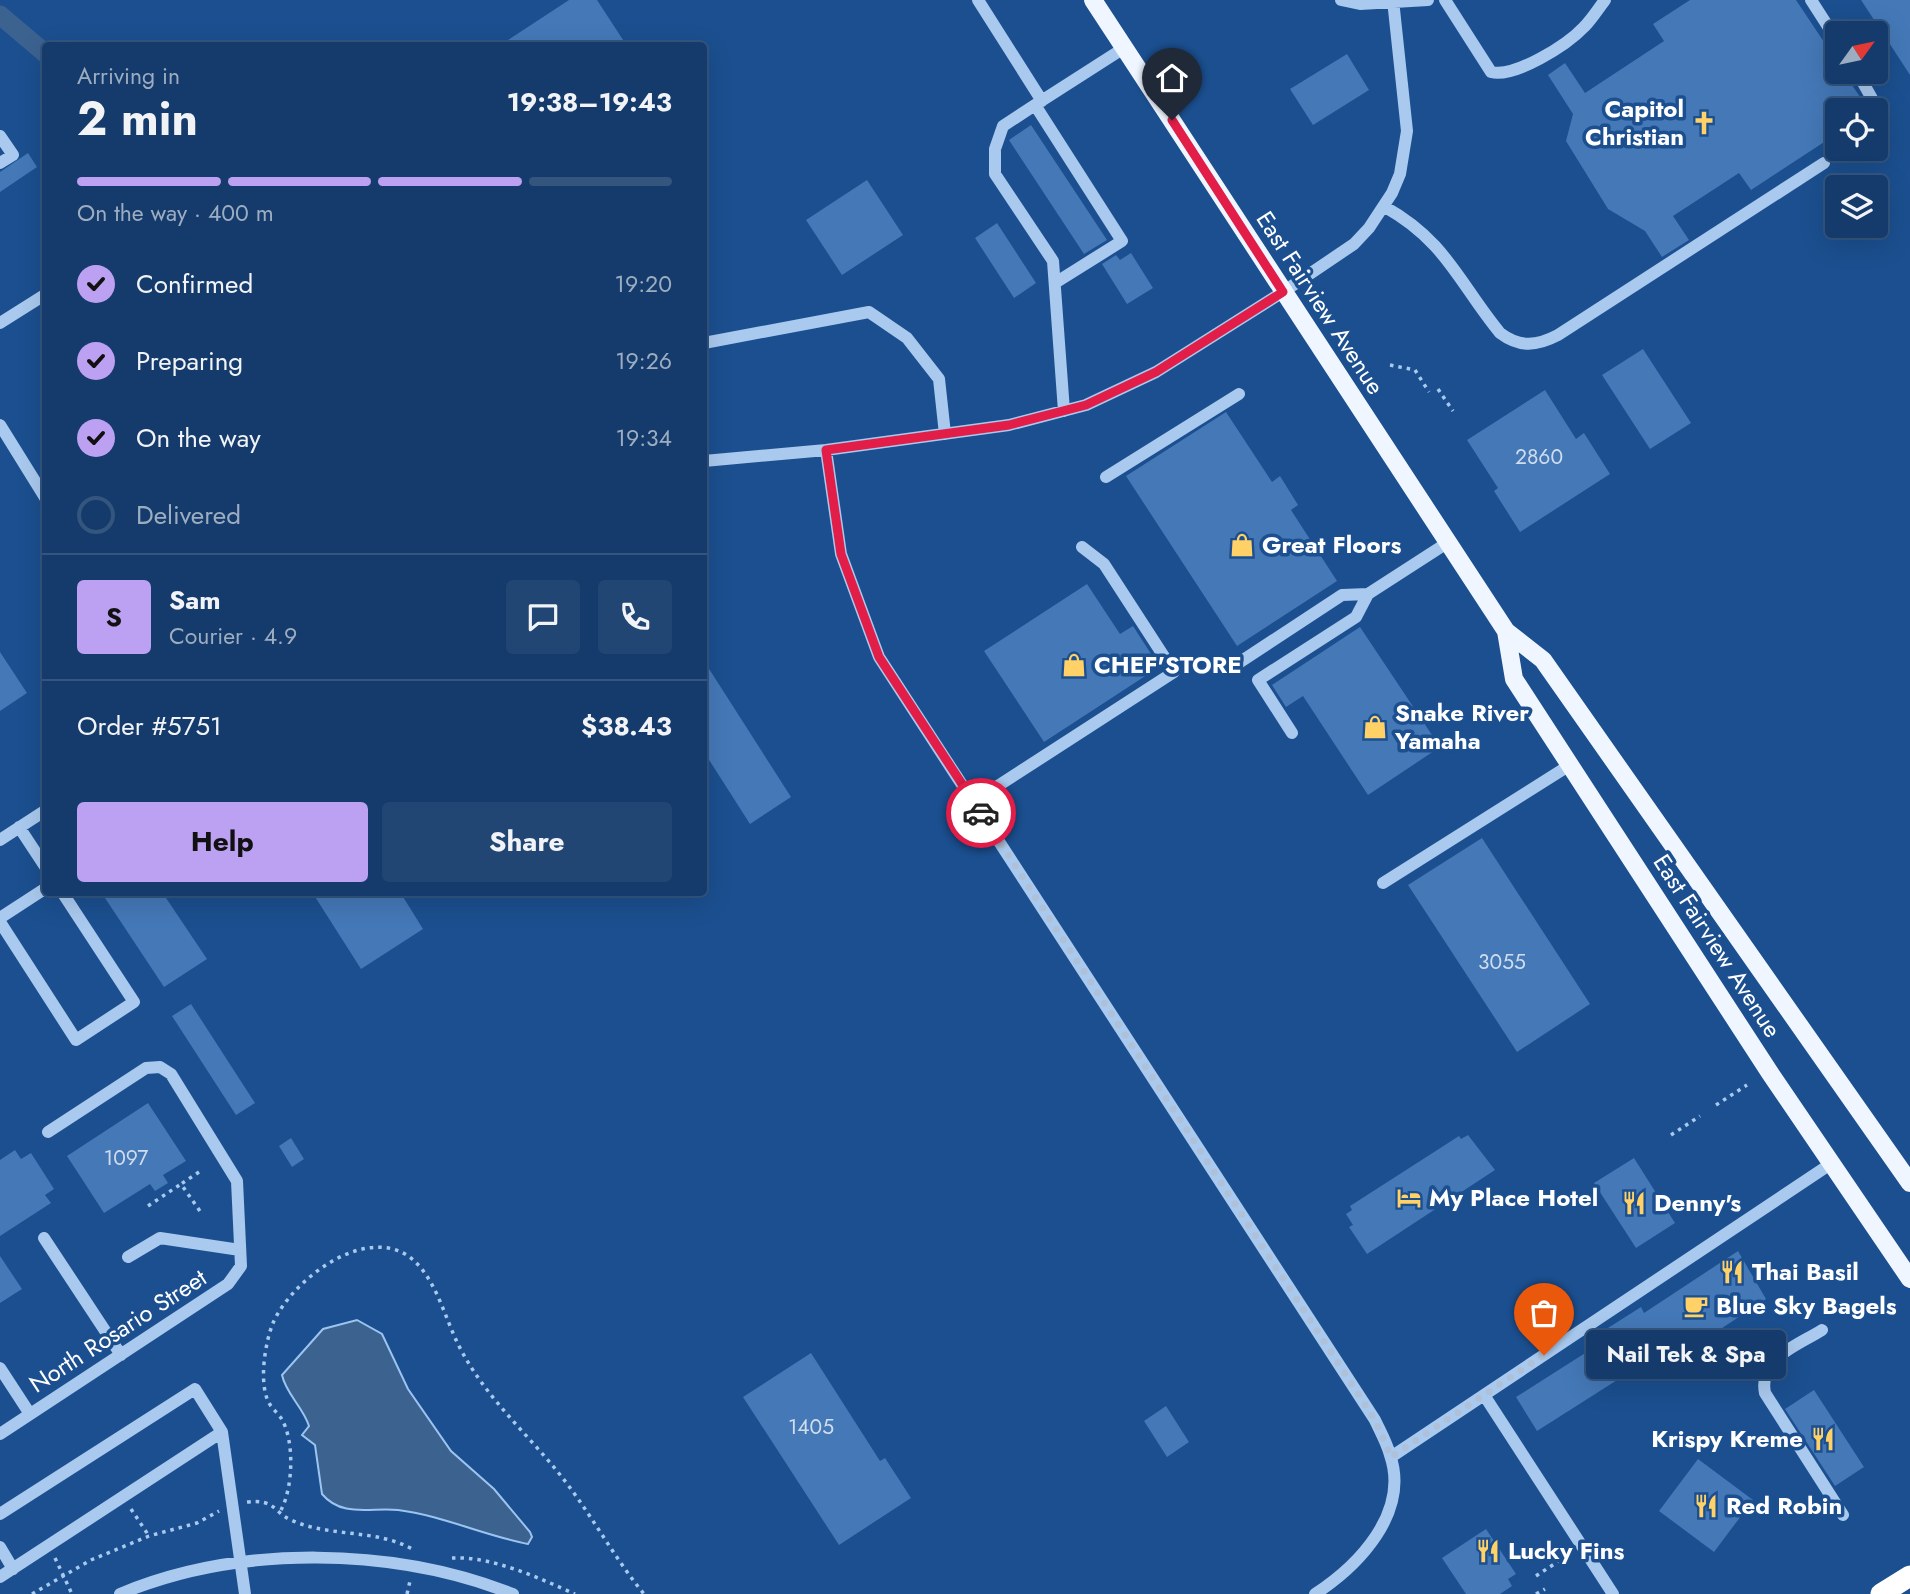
<!DOCTYPE html>
<meta charset="utf-8">
<style>
:root{--surface:#143b6b;--page:#214673;--text:#f1f3f6;--muted:#9dadc1;--line:#33557e;--accent:#bca0f2}
body{margin:0;font-family:Jost,sans-serif;background:var(--page);color:var(--text);height:100vh;display:flex;flex-direction:column;font-size:26px;white-space:nowrap}
*{box-sizing:border-box;margin:0}
p{font-size:23px;color:var(--muted)}
.icon{flex:none;width:38px;height:38px;fill:none;stroke:currentColor;stroke-width:2;stroke-linecap:round;stroke-linejoin:round}
.map{position:relative;flex:1;overflow:hidden}
.drawer{position:absolute;left:42px;top:42px;width:665px;height:854px;display:flex;flex-direction:column;background:var(--surface);border-radius:7px;box-shadow:0 7px 28px #0002,0 0 0 2px var(--line)}
.drawer>*{flex:none}
.needle{width:46px;rotate:57deg}
.controls{position:absolute;left:1825px;top:21px;display:grid;gap:14px}
.controls a{display:grid;place-items:center;width:63px;height:63px;border-radius:7px;background:var(--surface);box-shadow:0 7px 28px #0002,0 0 0 2px var(--line);font-size:35px}
.pin{position:absolute;display:grid;place-items:center;width:60px;height:60px;color:#fff;margin:-72px -30px;border-radius:50% 50% 50% 0;rotate:-45deg;box-shadow:0 0 7px #0007}
.pin .icon{rotate:45deg}
.courier{position:absolute;display:grid;place-items:center;width:70px;height:70px;margin:-35px;border:5px solid #e11d48;border-radius:50%;background:#fff;color:#222;box-shadow:0 2px 9px #0007}
.bubble{position:absolute;height:49px;border-radius:7px;background:var(--surface);box-shadow:0 7px 28px #0002,0 0 0 2px var(--line);font-size:23px;font-weight:700;line-height:49px;text-align:center}
.summary em{font-style:normal;font-weight:700}
.summary div{display:flex;flex-direction:column-reverse}
.summary{display:flex;align-items:center;justify-content:space-between;height:119px;padding:0 35px}
h1{font-size:46px;font-weight:700;line-height:52px}
.bar{display:grid;grid-template-columns:repeat(4,1fr);gap:10px 7px;align-content:center;height:84px;padding:0 35px}
.bar i{height:9px;border-radius:5px;background:var(--line)}
.bar .current{background:var(--accent)}
.bar p{grid-column:span 4}
.line{display:flex;align-items:center;gap:18px;padding:0 35px;border-top:2px solid var(--line)}
.line div{flex:1}
.round{display:grid;place-items:center;flex:none;width:74px;height:74px;border-radius:7px;background:var(--page)}
ol{padding:0 35px;list-style:none}
li{display:flex;align-items:center;gap:21px;height:77px}
li p{margin-inline-start:auto}
li .icon{padding:7px;border-radius:50%;background:var(--accent);color:#111;stroke-width:4}
li:last-child{color:var(--muted)}
li i{width:38px;height:38px;border:4px solid var(--line);border-radius:50%}
.button{display:flex;gap:14px;margin-top:auto;padding:14px 35px}
.button a{flex:1;height:80px;border-radius:7px;background:var(--accent);color:#111;font-size:28px;font-weight:700;line-height:80px;text-align:center}
.button a+a{background:var(--page);color:var(--text)}
.map>svg:first-child{display:block}
</style>
<div class="map">
<svg width="1910" height="1594" viewBox="0 0 1910 1594">
<rect width="100%" height="100%" fill="#1b4f8f"/>
<path fill="#3c6290" stroke="#9cc4f0" stroke-width="2" d="M357 1320 382 1334 408 1389 451 1451 494 1489 530 1532 532 1537 528 1544C486 1536 440 1515 398 1510 371 1507 342 1518 322 1494L315 1445 302 1435 309 1426C303 1407 286 1394 282 1375L323 1329Z"/>
<g fill="none" stroke-linecap="round" stroke-linejoin="round">
<path stroke="#3c6290" stroke-width="19" d="M0 15 46 54"/>
</g>
<path fill="#4478b7" d="M569 0H597L627 46H499Z
M1690 0H1796L1838 63V72H1843L1869 110H1838V133L1751 190 1739 173 1673 216 1689 240 1662 257 1645 231 1608 209 1566 141 1573 114 1548 75 1565 63 1585 93 1664 41 1653 24Z
M1861 0H1910V75L1884 35Z
M1347 54 1369 90 1313 125 1290 89Z
M1031 125 1107 240 1084 254 1009 140Z
M28 153 37 167 0 192V172Z
M867 180 903 235 842 275 806 220Z
M997 223 1036 283 1014 298 975 238Z
M1131 253 1153 288 1127 304 1102 264 1116 255 1120 260Z
M1643 349 1691 423 1650 449 1602 375Z
M1545 390 1576 439 1584 433 1610 474 1520 532 1494 491 1498 488 1467 440Z
M1226 412 1272 482 1280 476 1298 505 1291 510 1337 581 1237 646 1126 476Z
M1087 584 1120 634 1133 626 1155 660 1153 671 1044 742 984 651Z
M1360 627 1440 747 1368 795 1303 696 1286 707 1272 685Z
M0 652 27 693 0 711Z
M704 661 791 797 750 824 704 752Z
M1482 838 1590 1004 1517 1052 1408 885Z
M101 892H162L207 959 164 987Z
M312 892H400L423 929 361 969Z
M191 1004 255 1103 236 1115 172 1016Z
M148 1103 186 1161 163 1175 168 1183 155 1191 150 1184 104 1213 67 1156Z
M1468 1135 1495 1170 1367 1254 1349 1227 1353 1225 1346 1214 1352 1210 1350 1206 1459 1136 1461 1139Z
M291 1138 304 1159 292 1167 279 1146Z
M15 1150 21 1159 31 1153 54 1189 45 1195 51 1203 0 1236V1160Z
M1634 1158 1675 1223 1636 1248 1594 1183Z
M1738 1251 1766 1299 1695 1346 1688 1335 1537 1431 1516 1397 1604 1341 1600 1333 1641 1307 1644 1313Z
M0 1256 22 1289 0 1303Z
M811 1353 880 1461 885 1458 911 1498 839 1545 743 1397Z
M1814 1390 1864 1467 1835 1486 1785 1409Z
M1166 1406 1189 1442 1167 1457 1144 1421Z
M1698 1459 1753 1500 1714 1552 1659 1511Z
M1486 1529 1516 1574 1508 1579 1512 1586 1500 1594H1466L1442 1558Z"/>
<g fill="none" stroke-linecap="round" stroke-linejoin="round">
<path stroke="#a9c9ee" stroke-width="3.5" stroke-dasharray="3.5 5" stroke-linecap="butt" d="M1390 365 1415 370 1429 392
M1438 389 1453 411
M1716 1105 1747 1085
M1671 1135 1700 1116
M199 1172 181 1184 202 1214
M148 1206 181 1184
M247 1502C276 1499 273 1512 291 1520 330 1538 376 1528 414 1550
M131 1509 149 1536
M281 1510C293 1488 295 1440 281 1418 277 1412 271 1408 268 1401 259 1381 265 1343 273 1323 291 1282 359 1228 405 1254 434 1271 444 1316 458 1344 485 1399 532 1437 568 1485 595 1521 616 1560 644 1594
M55 1558 72 1594
M452 1558C492 1556 539 1578 575 1594
M1536 1576 1571 1553
M32 1594 91 1560 149 1536 197 1523 219 1511
M407 1594 410 1581
M1536 1594 1545 1589"/>
<path stroke="#a9c9ee" stroke-width="12" d="M978 0 1042 101
M1341 0 1360 4 1428 0
M1445 0 1491 72C1515 78 1567 45 1584 27 1592 19 1598 9 1605 0
M1811 0 1838 42
M1857 72 1875 104
M1035 105 1003 126 995 149V174L1053 261 1064 411
M0 136 13 155 0 163
M1385 207C1446 241 1459 283 1500 333 1520 348 1537 346 1558 335L1824 163
M1055 283 1122 241 1035 105 1124 48
M0 323 46 294
M704 343 869 312 907 338 939 379 945 434
M0 425 46 499
M826 450 841 554 879 657 1375 1420C1380 1431 1387 1443 1390 1455 1410 1513 1358 1566 1315 1594
M704 461 826 450 1009 425 1086 405 1156 372 1283 292 1354 244 1369 228 1392 193 1400 174 1407 131 1393 0
M1106 477 1239 394
M1231 668 1342 595 1368 594
M1292 733 1258 680 1356 617 1368 594 1447 543
M973 802 1174 672 1104 564 1082 547
M19 827 46 868
M0 840 46 810
M1383 883 1570 765
M0 918 46 888
M0 922 76 1040 134 1002 62 892
M44 1238 121 1355
M128 1257 160 1238 240 1250
M1822 1330C1797 1346 1758 1358 1765 1393L1843 1515
M0 1368 30 1414
M1484 1395 1613 1594
M0 1434 228 1284 241 1266 237 1181 171 1074 160 1067 146 1068 48 1132
M1391 1457 1832 1163
M0 1514 195 1389 222 1432 245 1594
M0 1547 13 1569
M0 1577 222 1432
M120 1594C239 1544 394 1547 513 1594"/>
<path stroke="#f0f6ff" stroke-width="18" d="M1093 0 1506 631 1543 660 1910 1183
M1506 631 1514 679 1770 1073 1910 1279"/>
<path stroke="#fff" stroke-width="21" d="M1881 1594 1910 1576"/>
</g>
<g fill="none" stroke-linecap="round" stroke-linejoin="round">
<path stroke="#afc1d8" stroke-width="7" stroke-dasharray="0 12.6" d="M981 813 1375 1420 1391 1457 1544 1355"/>
<path stroke="#e11d48" stroke-width="9" d="M981 813 879 657 841 554 826 450 1009 425 1086 405 1156 372 1283 292 1172 120"/>
</g>
<defs>
<g id="church-bare" transform="scale(1.89)"><path d="M-1.2-6h2.4v3.5h3.3v2.4h-3.3V6h-2.4V-.1h-3.3v-2.4h3.3Z" fill="#ffd166" stroke="#1b4f8f" stroke-width="2.5" paint-order="stroke"/></g>
<g id="shop-bare" transform="scale(1.89)"><path d="M-5-2.5h2.3a2.7 3.5 0 0 1 5.4 0H5L5.5 6h-11ZM-1.5-2.5h3a1.5 2.3 0 0 0-3 0Z" fill="#ffd166" stroke="#1b4f8f" stroke-width="2.5" paint-order="stroke"/></g>
<g id="hotel-bare" transform="scale(1.89)"><path d="M-6-4.5h1.5V1H6V5H4.5V3h-9V5H-6ZM-4 0a1.8 1.8 0 1 1 3.6 0ZM.5 0V-2.5h3Q6-2.5 6 0Z" fill="#ffd166" stroke="#1b4f8f" stroke-width="2.5" paint-order="stroke"/></g>
<g id="restaurant-bare" transform="scale(1.89)"><path d="M-5-6h1v4h1v-4h1v4h1v-4h1v5L-1.5 .5V6h-2V.5L-5-1ZM5-6V6H3V1.5H1.5Q1.5-4 5-6Z" fill="#ffd166" stroke="#1b4f8f" stroke-width="2.5" paint-order="stroke"/></g>
<g id="cafe-bare" transform="scale(1.89)"><path d="M-5.5-4.5H6V0H3Q3 3.5 0 3.5H-2.5Q-5.5 3.5-5.5 0ZM3-3.2v2h1.7v-2ZM-6 4.5H4V6H-6Z" fill="#ffd166" stroke="#1b4f8f" stroke-width="2.5" paint-order="stroke"/></g>
</defs>
<g fill-rule="evenodd">
<use href="#church-bare" x="1704" y="123"/>
<use href="#shop-bare" x="1242" y="545"/>
<use href="#shop-bare" x="1074" y="665"/>
<use href="#shop-bare" x="1375" y="727"/>
<use href="#hotel-bare" x="1409" y="1198"/>
<use href="#restaurant-bare" x="1634" y="1203"/>
<use href="#restaurant-bare" x="1732" y="1272"/>
<use href="#cafe-bare" x="1696" y="1306"/>
<use href="#restaurant-bare" x="1823" y="1439"/>
<use href="#restaurant-bare" x="1706" y="1506"/>
<use href="#restaurant-bare" x="1488" y="1551"/>
</g>
<g text-anchor="middle" stroke-width="7" stroke-linejoin="round" paint-order="stroke">
<g font-size="21" fill="#d0dded">
<text x="1539" y="464">2860</text>
<text x="1502" y="969">3055</text>
<text x="126" y="1165">1097</text>
<text x="811" y="1434">1405</text>
</g>
<g font-size="24" font-weight="bold" fill="#fff" stroke="#1b4f8f" text-anchor="start">
<text x="1684" y="117" text-anchor="end">Capitol<tspan x="1684" dy="28">Christian</tspan></text>
<text x="1262" y="553">Great Floors</text>
<text x="1094" y="673">CHEF'STORE</text>
<text x="1395" y="721">Snake River<tspan x="1395" dy="28">Yamaha</tspan></text>
<text x="1429" y="1206">My Place Hotel</text>
<text x="1654" y="1211">Denny's</text>
<text x="1752" y="1280">Thai Basil</text>
<text x="1716" y="1314">Blue Sky Bagels</text>
<text x="1803" y="1447" text-anchor="end">Krispy Kreme</text>
<text x="1726" y="1514">Red Robin</text>
<text x="1508" y="1559">Lucky Fins</text>
</g>
<g font-size="24" fill="#fff" stroke="#1b4f8f">
<text transform="translate(1320 303) rotate(57)" y="8">East Fairview Avenue</text>
<text transform="translate(1717 946) rotate(57)" y="8">East Fairview Avenue</text>
<text transform="translate(118 1331) rotate(-33)" y="8">North Rosario Street</text>
</g>
</g>
</svg>
<div class="controls">
<a><svg class="needle" viewBox="-14 -14 28 28"><path d="M0-13l5 13h-10z" fill="#e53935"/><path d="M0 13l5-13h-10z" fill="#9dadc1"/></svg></a>
<a><svg class="icon" aria-label="locate" viewBox="0 0 24 24"><circle cx="12" cy="12" r="6"/><path d="M12 2v4M12 18v4M2 12h4M18 12h4"/></svg></a>
<a><svg class="icon" aria-label="layers" viewBox="0 0 24 24"><path d="M12 4l9 5-9 5-9-5zM3 14l9 5 9-5"/></svg></a>
</div>
<div class="pin" style="left:1544px;top:1355px;background:#ea580c"><svg class="icon" aria-label="bag" viewBox="0 0 24 24"><path d="M5 8h14l-1 12H6zM9 8a3 3 0 0 1 6 0"/></svg></div>
<div class="pin" style="left:1172px;top:120px;background:#1f2937"><svg class="icon" aria-label="home" viewBox="0 0 24 24"><path d="M3 11l9-7 9 7M6 9v11h12V9"/></svg></div>
<div class="courier" style="left:981px;top:813px"><svg class="icon" aria-label="car" viewBox="0 0 24 24"><path d="M5 17H2v-5l4-1 3-4h7l3 4 3 1v5h-3M9 17h6M6 11h13"/><circle cx="7" cy="17" r="2"/><circle cx="17" cy="17" r="2"/></svg></div>
<div class="bubble" style="left:1586px;top:1330px;width:200px">Nail Tek &amp; Spa</div>
<section class="drawer">
<div class="summary"><div><h1>2 min</h1><p>Arriving in</p></div><em>19:38–19:43</em></div>
<div class="bar"><i class="current"></i><i class="current"></i><i class="current"></i><i></i><p>On the way · 400 m</p></div>
<ol>
<li><svg class="icon" aria-label="check" viewBox="0 0 24 24"><path d="M5 12l5 5 9-10"/></svg>Confirmed<p>19:20</p></li>
<li><svg class="icon" aria-label="check" viewBox="0 0 24 24"><path d="M5 12l5 5 9-10"/></svg>Preparing<p>19:26</p></li>
<li><svg class="icon" aria-label="check" viewBox="0 0 24 24"><path d="M5 12l5 5 9-10"/></svg>On the way<p>19:34</p></li>
<li><i></i>Delivered</li>
</ol>
<div class="line" style="height:126px"><b class="round" style="background:var(--accent);color:#111">S</b><div><b>Sam</b><p>Courier · 4.9</p></div><a class="round"><svg class="icon" aria-label="chat" viewBox="0 0 24 24"><path d="M4 5h16v11H9l-5 4z"/></svg></a><a class="round"><svg class="icon" aria-label="phone" viewBox="0 0 24 24"><path d="M5 4h4l2 5-3 2q2 4 5 5l2-3 5 2v4C11 20 4 13 5 4z"/></svg></a></div>
<div class="line" style="height:91px"><div>Order #5751</div><b>$38.43</b></div>
<div class="button"><a>Help</a><a>Share</a></div>
</section>
</div>
